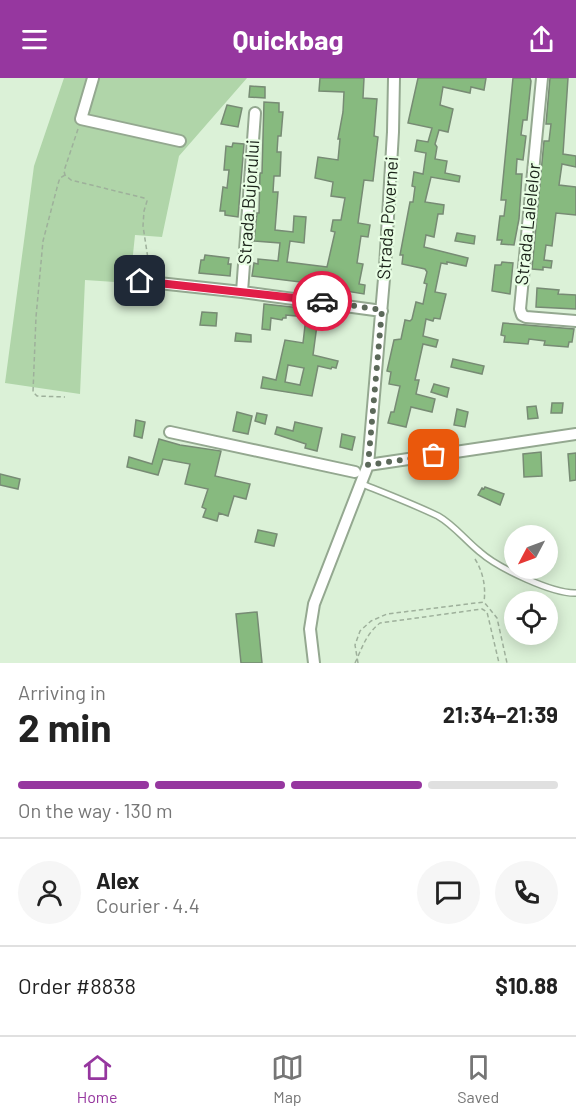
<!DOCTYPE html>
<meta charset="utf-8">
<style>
:root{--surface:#fff;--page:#f6f6f6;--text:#222;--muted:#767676;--line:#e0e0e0;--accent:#96379f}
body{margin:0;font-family:Barlow,sans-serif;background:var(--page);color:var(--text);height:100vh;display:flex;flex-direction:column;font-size:22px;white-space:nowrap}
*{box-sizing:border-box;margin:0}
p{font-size:20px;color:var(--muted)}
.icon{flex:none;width:33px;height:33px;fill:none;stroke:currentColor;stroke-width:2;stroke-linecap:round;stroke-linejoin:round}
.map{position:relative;height:585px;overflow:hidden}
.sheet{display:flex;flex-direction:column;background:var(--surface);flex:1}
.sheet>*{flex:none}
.needle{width:39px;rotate:229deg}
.controls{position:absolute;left:504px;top:447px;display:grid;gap:12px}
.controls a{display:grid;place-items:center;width:54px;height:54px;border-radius:50%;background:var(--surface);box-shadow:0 3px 15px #0003;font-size:30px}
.pin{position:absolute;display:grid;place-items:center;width:51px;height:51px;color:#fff;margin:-26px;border-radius:12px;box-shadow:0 3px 9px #0006}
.courier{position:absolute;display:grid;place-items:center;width:60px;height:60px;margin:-30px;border:4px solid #e11d48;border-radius:50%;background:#fff;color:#222;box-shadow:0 2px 8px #0007}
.summary em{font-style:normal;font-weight:700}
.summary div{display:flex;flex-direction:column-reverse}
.summary{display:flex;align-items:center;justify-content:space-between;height:102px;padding:0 18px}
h1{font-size:39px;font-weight:700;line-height:45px}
.bar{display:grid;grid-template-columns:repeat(4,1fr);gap:9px 6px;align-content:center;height:72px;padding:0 18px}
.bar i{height:8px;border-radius:4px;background:var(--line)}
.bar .current{background:var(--accent)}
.bar p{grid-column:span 4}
.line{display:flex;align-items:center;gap:15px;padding:0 18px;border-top:2px solid var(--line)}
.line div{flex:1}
.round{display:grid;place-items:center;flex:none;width:63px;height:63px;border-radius:32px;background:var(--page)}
header{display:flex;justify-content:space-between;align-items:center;height:78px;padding:0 18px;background:var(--accent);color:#fff;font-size:27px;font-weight:700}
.tabs{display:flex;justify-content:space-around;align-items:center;height:84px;border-top:2px solid var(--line);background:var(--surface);font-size:16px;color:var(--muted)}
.tabs a{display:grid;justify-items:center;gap:3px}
.tabs .current{color:var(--accent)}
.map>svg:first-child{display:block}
</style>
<header><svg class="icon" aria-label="menu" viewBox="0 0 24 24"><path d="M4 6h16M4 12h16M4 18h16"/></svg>Quickbag<svg class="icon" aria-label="share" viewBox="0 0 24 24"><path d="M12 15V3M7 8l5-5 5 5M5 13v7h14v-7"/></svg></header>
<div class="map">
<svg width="576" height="585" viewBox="0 0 576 585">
<rect width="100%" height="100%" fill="#dbf1d7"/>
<path fill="#b0d5a9" d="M64 0H247L179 78 162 159 135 157 130 205 85 202 80 316 5 305 34 88Z"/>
<path fill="#87ba7f" stroke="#778b74" stroke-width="1.5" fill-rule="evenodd" d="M320 0H364L363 20 377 21 374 58 378 59 373 103 364 102 358 145 370 147 368 159 361 158 357 185 363 186 359 206 365 207 364 216 327 210 329 200 309 197 308 205 252 198 254 185 258 186V181L278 183 280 165 254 163 257 135H259L260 95H262L264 24 279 25V34H283L281 58H278L277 74H281L280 98H274L273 114H278L275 152 293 154 294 138 306 139 304 165 290 163 287 184 327 189 335 154 331 153 333 142H341L345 120 331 118 333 104 315 100 318 79 338 82 340 61H338L343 34 344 14 319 13Z
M418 0H486L484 12 471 9 470 15 443 9 440 27 453 31 448 54 439 52 435 66 437 69 435 81 447 83 445 95 460 98 459 104 431 99 425 124 444 127 443 136H438L434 159 426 157 424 169 468 180 466 188 447 184V186L441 185 435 214 446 216 440 241 434 240 433 243 426 241 423 258 438 262 436 269 423 266 415 302H419L416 316 435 321 432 334 411 329 406 349 388 345 391 334H394L400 308 389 306 391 294 387 293 394 262 401 261 405 242 410 243 412 241 416 224 423 226 427 206 424 205 427 194 425 191 402 186 403 177H400L410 124H413L415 109 412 108 414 94 423 96 426 75 415 73 417 62 428 64 432 50 408 45Z
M513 0H530L531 3 527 42H523L521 57 526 58 523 82 517 81 516 96H522L519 141 514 167 501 166 502 162H497L500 138H504L506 122H501Z
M550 0H568L563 76 576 78V89L562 86 559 107 576 109V137L556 135 552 168 546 167 544 182 552 183 551 190 543 189V192L532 191 544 63H549L551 46H546Z
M250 8 265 9V20L249 19Z
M227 27 242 30 238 49 221 46Z
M233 65 244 66 238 139 225 137V133H220L223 109 227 110 229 92H224L226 68 232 69Z
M457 155 475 158 474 166 455 163Z
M205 177 229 180 228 186H231L230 198 199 195 201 182H204Z
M502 184 513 185 510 216 492 213 495 187H501Z
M537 210 559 212 558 216 576 217V231L536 229Z
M264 226 319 232 313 277 338 283 336 290 332 289 331 291 318 288 312 318 261 310 263 299 276 302 285 262 303 265 306 239 286 237V240H283L282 242 271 240 270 252 262 251ZM288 287 304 290 300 307 285 304Z
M202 234 217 235 216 248 200 247Z
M503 245 574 251 572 264H569L568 269 544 267 545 263 529 261 528 266 504 264 505 258 501 257Z
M236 255 251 257V264L235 263Z
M453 281 484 288 482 296 451 289Z
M434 306 449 310 447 319 431 314Z
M552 325H563L562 335H551Z
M536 328 538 340 528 341 527 329Z
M457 331 468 334 465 349 454 347Z
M237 334 252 338 248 356 233 353Z
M257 335 267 337 265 346 255 343Z
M136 342 145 344 142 360 134 358Z
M295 344 322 350 317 373 305 370 306 366 275 356 277 349 293 353Z
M342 356 355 359 352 372 340 369Z
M159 361 180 367 221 373 215 398 250 406 246 421 234 418 228 438 219 435 217 443 203 439 206 431 202 429 208 411 185 406 190 386 163 381 158 397 127 389 129 379 152 386Z
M541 374 542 398 524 399 523 376Z
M576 375V402L570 403 568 376Z
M0 396 20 401 18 411 0 407Z
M485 409 504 416 500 427 478 417 482 410 484 411Z
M258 452 277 456 274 468 255 464Z
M257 534 262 585H241L236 536Z"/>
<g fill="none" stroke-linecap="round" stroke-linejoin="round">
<g stroke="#94a890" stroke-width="8">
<path id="service" d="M362 406C387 416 413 426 438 438 454 447 466 463 480 474 498 490 553 516 576 515"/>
</g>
<g stroke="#94a890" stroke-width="14">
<path id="minor" d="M93 0 81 41 180 63
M542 0 520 231 522 237 526 239 576 243
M140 203 242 214 382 233
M242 214 255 35
M170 354 355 394
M368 387 576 356
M314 585 310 551 314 526 368 387 385 189 393 54 394 0"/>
</g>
<path stroke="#9eb09b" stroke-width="1.5" stroke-dasharray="4.5 3" stroke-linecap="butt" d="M78 51 64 93 65 97 71 102 144 120 147 123 144 133 143 148 150 194
M65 97 60 100 58 106 43 163 36 239 33 314 37 318 65 319
M475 481C483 494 486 508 484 524
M355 585C362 570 366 556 380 545L482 531 487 534 499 585
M358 585 355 567 360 553 371 543 387 536 484 524 497 540 507 585"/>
<use href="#service" stroke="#fff" stroke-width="5"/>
<use href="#minor" stroke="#fff" stroke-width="10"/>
</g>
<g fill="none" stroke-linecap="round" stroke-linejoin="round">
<path stroke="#5c695a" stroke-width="6" stroke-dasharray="0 10.8" d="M322 223 382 232 368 387 434 377"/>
<path stroke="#e11d48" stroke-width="8" d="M140 203 322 223"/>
</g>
<g text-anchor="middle" stroke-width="4.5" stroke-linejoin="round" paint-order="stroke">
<g font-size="18" fill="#182017" stroke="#e8fee4">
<text transform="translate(249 124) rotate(-86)" y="6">Strada Bujorului</text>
<text transform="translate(388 140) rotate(-86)" y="6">Strada Povernei</text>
<text transform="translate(528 146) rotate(-84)" y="6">Strada Lalelelor</text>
</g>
</g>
</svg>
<div class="controls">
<a><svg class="needle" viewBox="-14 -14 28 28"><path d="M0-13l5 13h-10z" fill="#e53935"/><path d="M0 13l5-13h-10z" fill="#767676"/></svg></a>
<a><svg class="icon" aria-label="locate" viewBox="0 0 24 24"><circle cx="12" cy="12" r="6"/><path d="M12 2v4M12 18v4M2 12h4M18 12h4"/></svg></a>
</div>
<div class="pin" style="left:434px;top:377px;background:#ea580c"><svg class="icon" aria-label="bag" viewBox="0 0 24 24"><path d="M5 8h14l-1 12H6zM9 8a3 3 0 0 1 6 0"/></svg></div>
<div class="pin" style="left:140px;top:203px;background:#1f2937"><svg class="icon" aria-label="home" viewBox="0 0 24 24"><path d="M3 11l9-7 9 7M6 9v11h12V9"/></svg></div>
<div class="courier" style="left:322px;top:223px"><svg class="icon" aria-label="car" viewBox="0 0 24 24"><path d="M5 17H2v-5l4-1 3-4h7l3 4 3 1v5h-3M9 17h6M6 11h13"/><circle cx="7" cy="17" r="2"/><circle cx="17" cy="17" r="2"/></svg></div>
</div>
<section class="sheet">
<div class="summary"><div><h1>2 min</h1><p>Arriving in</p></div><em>21:34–21:39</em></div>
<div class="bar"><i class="current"></i><i class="current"></i><i class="current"></i><i></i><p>On the way · 130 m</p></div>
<div class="line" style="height:108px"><a class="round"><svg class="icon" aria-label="person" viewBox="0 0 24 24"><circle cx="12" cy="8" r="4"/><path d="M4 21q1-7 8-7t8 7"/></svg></a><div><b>Alex</b><p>Courier · 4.4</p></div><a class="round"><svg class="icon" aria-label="chat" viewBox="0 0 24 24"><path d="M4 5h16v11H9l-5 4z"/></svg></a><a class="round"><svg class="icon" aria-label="phone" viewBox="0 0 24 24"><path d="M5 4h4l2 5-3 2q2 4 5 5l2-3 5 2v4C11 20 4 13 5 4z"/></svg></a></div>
<div class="line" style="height:78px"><div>Order #8838</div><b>$10.88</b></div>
</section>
<nav class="tabs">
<a class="current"><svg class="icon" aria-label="home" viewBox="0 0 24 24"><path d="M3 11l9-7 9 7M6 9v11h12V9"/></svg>Home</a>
<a><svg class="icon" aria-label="map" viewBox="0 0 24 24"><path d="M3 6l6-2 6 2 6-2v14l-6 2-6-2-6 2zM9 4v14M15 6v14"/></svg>Map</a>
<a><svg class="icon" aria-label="saved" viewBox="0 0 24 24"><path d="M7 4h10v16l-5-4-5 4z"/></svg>Saved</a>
</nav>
